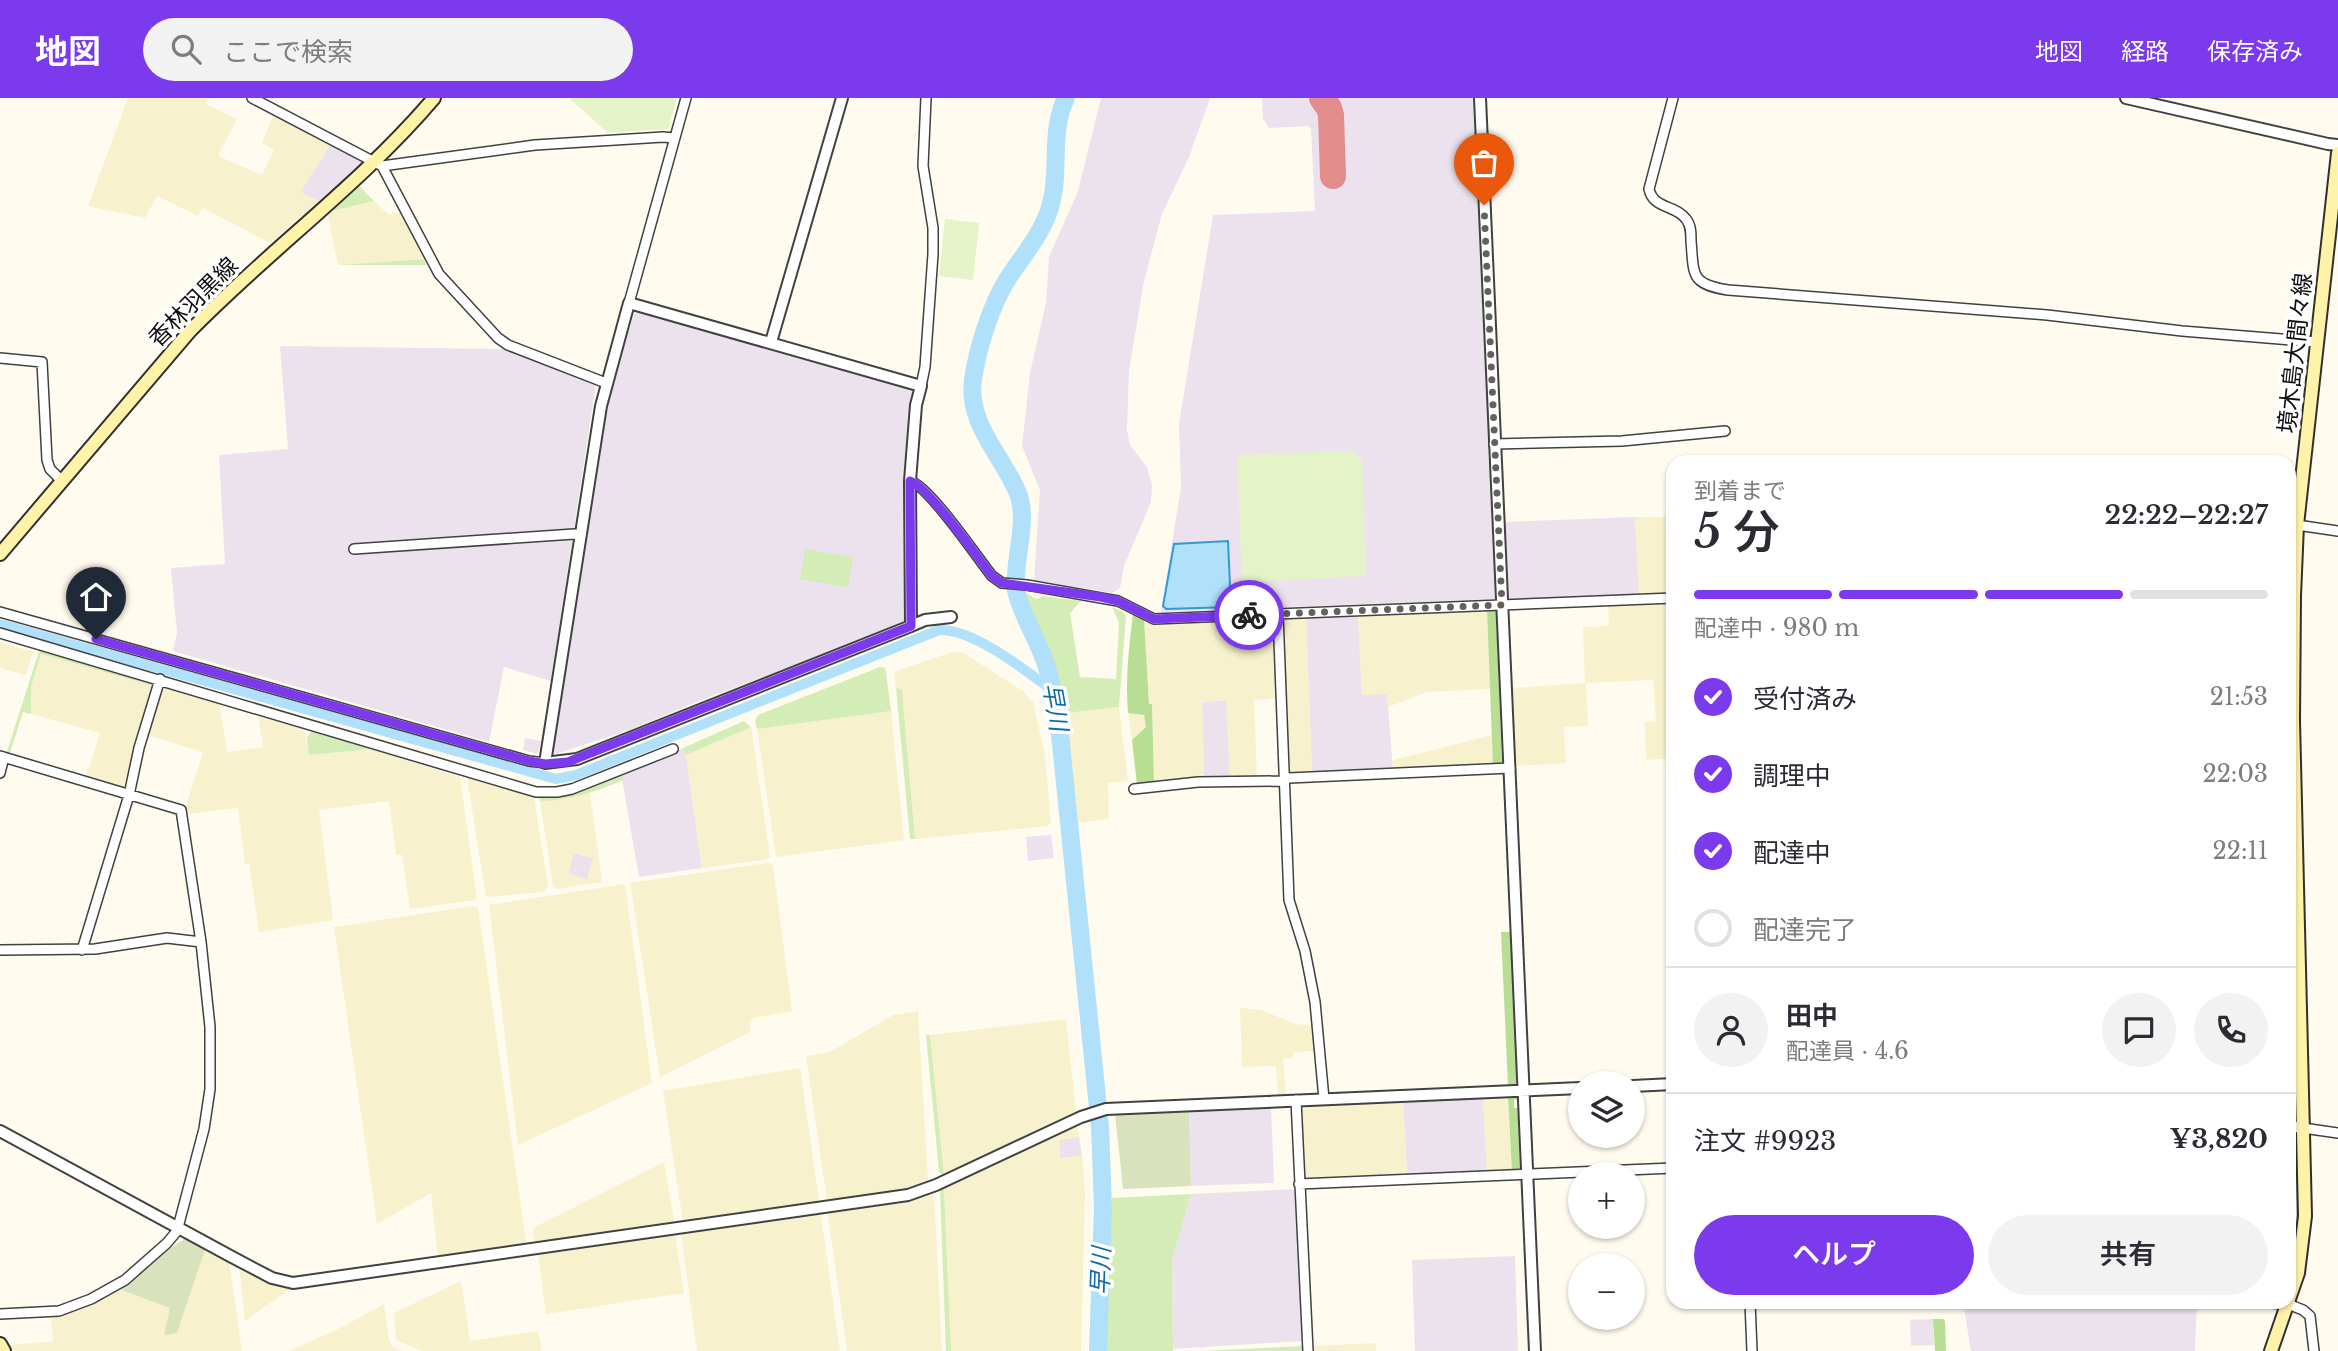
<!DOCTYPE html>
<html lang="ja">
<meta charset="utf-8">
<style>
:root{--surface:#fff;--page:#f2f2f3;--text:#2b2b33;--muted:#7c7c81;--line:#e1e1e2;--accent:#7c3aed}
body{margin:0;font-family:"Libre Baskerville","Noto Sans JP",serif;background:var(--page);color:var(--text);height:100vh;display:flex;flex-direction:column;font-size:26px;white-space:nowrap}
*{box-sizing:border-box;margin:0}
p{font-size:23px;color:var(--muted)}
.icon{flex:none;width:38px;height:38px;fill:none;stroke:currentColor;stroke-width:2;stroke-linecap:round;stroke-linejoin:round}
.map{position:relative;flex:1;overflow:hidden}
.side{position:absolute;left:1666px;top:357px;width:630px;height:854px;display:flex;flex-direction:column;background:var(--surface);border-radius:21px;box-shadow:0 2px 5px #0004}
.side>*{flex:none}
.tools{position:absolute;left:1568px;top:973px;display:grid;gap:14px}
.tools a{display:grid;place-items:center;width:77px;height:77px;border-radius:50%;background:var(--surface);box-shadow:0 2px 5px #0004;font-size:35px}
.pin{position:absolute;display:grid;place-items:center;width:60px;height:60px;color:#fff;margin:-72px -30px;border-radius:50% 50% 50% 0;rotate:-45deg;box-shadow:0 0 7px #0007}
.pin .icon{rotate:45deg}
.courier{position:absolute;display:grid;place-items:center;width:70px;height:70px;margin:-35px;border:5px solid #7c3aed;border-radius:50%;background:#fff;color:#222;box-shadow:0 2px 9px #0007}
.head em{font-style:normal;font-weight:600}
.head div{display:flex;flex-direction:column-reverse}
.head{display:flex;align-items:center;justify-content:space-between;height:119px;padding:0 28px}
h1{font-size:46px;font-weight:600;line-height:52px}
.bar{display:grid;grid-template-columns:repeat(4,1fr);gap:10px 7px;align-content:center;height:84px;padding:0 28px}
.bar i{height:9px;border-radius:5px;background:var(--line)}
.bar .on{background:var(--accent)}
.bar p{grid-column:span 4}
.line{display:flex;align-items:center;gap:18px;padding:0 28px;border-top:2px solid var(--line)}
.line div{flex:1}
.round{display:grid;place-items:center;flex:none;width:74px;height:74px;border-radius:37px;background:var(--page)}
ol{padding:0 28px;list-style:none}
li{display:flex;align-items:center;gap:21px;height:77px}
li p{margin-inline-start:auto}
li .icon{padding:7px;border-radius:50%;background:var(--accent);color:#fff;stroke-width:4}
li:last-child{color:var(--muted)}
li i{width:38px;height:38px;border:4px solid var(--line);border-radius:50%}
.primary-button{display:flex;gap:14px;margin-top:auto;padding:14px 28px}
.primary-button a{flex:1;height:80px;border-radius:42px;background:var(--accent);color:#fff;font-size:28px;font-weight:600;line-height:80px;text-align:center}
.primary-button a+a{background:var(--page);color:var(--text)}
header{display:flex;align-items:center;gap:42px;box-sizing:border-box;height:98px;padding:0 35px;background:var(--accent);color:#fff}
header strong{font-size:33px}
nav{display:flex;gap:38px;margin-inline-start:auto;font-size:24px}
.search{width:490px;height:63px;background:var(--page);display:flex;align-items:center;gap:18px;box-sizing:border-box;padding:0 24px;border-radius:38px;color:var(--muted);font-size:26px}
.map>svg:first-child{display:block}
</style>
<header>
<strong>地図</strong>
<div class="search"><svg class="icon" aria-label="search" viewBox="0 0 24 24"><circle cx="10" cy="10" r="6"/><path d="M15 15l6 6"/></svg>ここで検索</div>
<nav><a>地図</a><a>経路</a><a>保存済み</a></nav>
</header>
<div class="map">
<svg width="2338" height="1253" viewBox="0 0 2338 1253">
<rect width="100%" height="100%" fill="#fffbef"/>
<path fill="#ece2ed" d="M1101 0H1210L1189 59 1162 116 1144 183 1129 273 1127 332 1130 347 1147 369 1152 387 1151 404 1124 468 1120 490 1112 495 1034 482 1040 392 1022 348 1030 275 1046 205 1049 159 1078 93Z
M1262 0H1473L1497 498 1495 501 1161 514 1181 389 1179 326 1213 117 1315 113 1311 31 1308 28 1269 30 1263 21Z
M331 46 361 61 362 65 319 103 300 94Z
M641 213 911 289 914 294 911 313 906 525 704 601 632 631 556 656 552 651 607 313 613 285 634 216Z
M280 248 506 251 596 285 551 583 504 569 489 644 173 553 177 535 171 470 225 466 219 357 288 351Z
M1635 419 1639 498 1507 503 1504 424Z
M1358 517 1362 596H1387L1393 673 1312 676 1306 520Z
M1227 602 1230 681H1204L1202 604Z
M525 640 541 643 538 656 523 652Z
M683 650 686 657 702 770 639 779 621 675Z
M1051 737 1054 760 1028 763 1026 739Z
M573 755 593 760 587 782 568 776Z
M1483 999 1487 1075 1407 1078 1403 1003Z
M1271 1008 1274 1085 1191 1088 1189 1012Z
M2289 1033 2299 1035 2297 1140 2289 1172Z
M1079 1039 1082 1058 1060 1060 1059 1042Z
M1296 1091 1302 1243 1173 1251 1172 1163 1191 1096Z
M1515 1158 1518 1253H1415L1412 1162Z
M1963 1204H2161L2197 1206 2195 1253H1971Z
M1933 1221 1934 1247 1911 1248 1910 1222Z"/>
<path fill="#f7f2cd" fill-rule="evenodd" d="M128 0H209L206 6 237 21 218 58 262 77 274 52 262 45 273 17 331 46 300 94 319 103 270 145 203 110 198 118 157 98 145 120 88 108Z
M374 103 389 117 402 114 424 161 338 167 327 114Z
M1635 419H1673V496L1639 498Z
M1673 503V660L1646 662 1645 624 1656 623 1653 582 1586 585 1588 628 1564 629 1566 665 1514 668 1511 590 1585 585 1583 529 1609 528 1608 506Z
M1487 512 1490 591 1427 594 1388 609 1387 596 1362 597 1358 517Z
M1306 520 1312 676 1287 677 1281 521Z
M1274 521 1279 600 1254 602 1257 681H1230L1226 602 1202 604 1204 681 1154 685 1152 607 1149 606 1144 522 1155 525Z
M0 544 33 554 26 577 0 570Z
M952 554H962L1023 593 1033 604 1045 658 1051 724 1048 728 915 741 902 592 896 590 894 574Z
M41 556 154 588 128 688 124 692 86 680 100 635 31 616V589Z
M163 586 219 604 227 654 263 649 258 617 304 631 310 657 370 651 460 679 477 800 475 802 410 811 402 757H396L389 703 319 712 333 822 259 834 249 766H245L238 710 187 716 185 711 203 654 146 637Z
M1119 609 1128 683 1108 685 1109 721 1078 725 1066 615Z
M891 613 904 742 776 759 757 631Z
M1128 615 1144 617 1146 629 1132 642Z
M751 629 770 758 769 761 702 770 686 657Z
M1492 637 1493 669 1393 673V662Z
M469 678 534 699 548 788 544 794 486 799 467 680Z
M590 695 602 784 557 791 553 788 540 703 563 701ZM574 755 593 760 587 781 568 776Z
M768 765 773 767 792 913 754 920 750 926V934L660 979 630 785Z
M625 786 652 985 518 1047 489 807Z
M473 808 478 809 526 1142 524 1148 438 1160 431 1095 377 1126 334 829Z
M1240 910 1261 912 1296 926 1314 928 1315 953 1293 954V960L1283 961 1286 999H1278L1276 968 1242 969Z
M918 913 928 1082 907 1091 829 1103 827 1102 806 958 830 954 893 917Z
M1066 921 1076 1015 1072 1019 944 1077 930 937Z
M800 970 819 1103 817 1106 683 1124 663 993Z
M1508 998 1512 1074 1487 1075 1483 999Z
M1403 1003 1407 1078 1304 1083 1301 1011H1305L1306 1006Z
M1073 1029 1078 1030 1079 1039 1059 1042 1060 1060 1082 1058 1083 1065 1085 1096 1081 1253H951L944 1090Z
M664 1064 674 1122 671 1126 539 1146 534 1142 533 1130Z
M930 1095 934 1096 942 1253H847L828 1117 830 1114 880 1106Z
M817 1115 821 1117 840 1253H697L681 1136Z
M675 1136 684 1195 546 1216 538 1157Z
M206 1149 229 1162 242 1253H12L9 1247 53 1243 51 1217 94 1203 119 1191 170 1210 177 1235Z
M239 1168 293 1189 245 1223Z
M461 1183 470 1243 538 1233 542 1253H422L396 1242 394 1215Z
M384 1206 389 1242 392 1248 402 1253H289L344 1228Z
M1376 1245V1253H1312V1248Z"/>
<path fill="#d4ecb6" d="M359 88 374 103 327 114Z
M424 161 426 167H338Z
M805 451 853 459 848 489 800 481Z
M1024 494 1036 501 1043 498 1081 503 1070 515 1080 579 1116 581 1119 525 1112 509 1123 514 1126 518 1119 609 1066 615 1051 559 1034 524Z
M41 552 153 583 154 588 41 556 31 589V616L23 614 9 658 6 657 39 553Z
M880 569 885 570 886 575 891 613 757 631 755 623 758 617Z
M896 590 902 592 915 741H910Z
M744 623 751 629 686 657 683 650Z
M313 632 370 651 309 657 307 639Z
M621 675 624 682C597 693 569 703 540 703L539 699Z
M926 937H930L944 1077 939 1074Z
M944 1090 951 1253H946L940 1092Z
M1191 1096 1172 1163 1173 1253H1106L1112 1100Z
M1303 1248V1253H1200H1202Z"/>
<path fill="#b8de94" d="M1487 512H1496L1502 668 1493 669Z
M1133 516 1144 522 1149 606H1152L1154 685 1137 687 1132 642 1146 629 1144 617 1128 615C1125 582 1129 549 1133 516Z
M1501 834H1511L1517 988H1508Z
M1508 998 1517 999 1518 1001 1514 1002V1010H1518L1520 1070 1518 1074H1512Z
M1933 1221H1943L1945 1223 1946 1253H1935Z"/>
<path fill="#d8e3be" d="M1189 1012 1191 1088 1123 1091 1115 1016Z
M188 1139 206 1149 177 1235 164 1237 170 1210 119 1191 172 1149Z"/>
<path fill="#e5f3c8" d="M569 0H677L668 31 608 35Z
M945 121 979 125 973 182 939 178Z
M1352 353 1362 362 1366 478 1242 484 1237 357Z"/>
<path fill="#b0e0fa" stroke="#3399d5" stroke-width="2" d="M1228 443 1231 509 1166 511 1163 508 1174 446Z"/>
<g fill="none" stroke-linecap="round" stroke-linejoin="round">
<path stroke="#b0e0fa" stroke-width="10" d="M0 526 556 681 576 677 939 532C972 530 1025 572 1052 592"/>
<path stroke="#b0e0fa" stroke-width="18" d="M1066 0C1049 35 1061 74 1050 109 1042 137 1022 158 1007 182 991 207 977 252 973 282 967 325 1001 356 1017 393 1030 422 1013 460 1016 492 1019 511 1037 541 1044 561 1050 576 1052 591 1057 607L1100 1029 1103 1111 1098 1253"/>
<path stroke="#e38c8c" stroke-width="26" d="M1322 0 1329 10 1331 17 1333 78"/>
<g stroke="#414141" stroke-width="12">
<path id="minor" d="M252 0 382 68 439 176 498 240 508 247 606 285
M1673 0 1649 91C1653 111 1676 107 1686 121 1691 127 1691 135 1691 143 1694 177 1690 186 1728 192L2047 217 2182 233 2317 244
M382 68 535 47 663 39 674 40
M629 205 686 0
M0 260 42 264 47 362 50 371 62 383
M921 288 925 269 933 156V130L923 68 926 0
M1494 346 1622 343 1725 333
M910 383C929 388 977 459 992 478L1002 485 1027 487 1118 503 1154 521 1673 500
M2297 427 2338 433
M354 451 574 436 581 437
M0 514 529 663 545 665
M1278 516 1289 802 1305 853 1315 904 1324 1001
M0 535 536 694H557L572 691 673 651
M0 658 181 712 201 844 210 929V991L204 1031 177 1133 167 1145 125 1182 91 1201 59 1213 0 1216
M0 675 4 659
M1134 691 1198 684 1281 683 1289 680 1510 670
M0 852 95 851 167 840 201 844
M82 852 129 697 139 650 160 581
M1296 1002 1308 1253
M2303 1030 2338 1035
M1299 1086 1673 1070
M1750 1204 1752 1253
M2288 1206 2303 1212 2310 1218 2314 1253"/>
</g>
<g stroke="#414141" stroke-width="14">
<path id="tertiary" d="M1480 0 1535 1253
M2126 0 2328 46 2338 47
M629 205 921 288 916 307 910 383 911 528 577 661 545 665 601 308Z
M771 244 842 0
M911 528 925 522 951 519
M1633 988 1673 986
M2289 1028 2303 1030
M0 1033 232 1159 272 1180 293 1185 908 1097 936 1087 1081 1019 1106 1011 1580 990
M2273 1204 2288 1206"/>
</g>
<g stroke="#303030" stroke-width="16">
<path id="secondary" d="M0 456 189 234C268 153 361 86 434 0
M0 1246 4 1253
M2271 1253 2298 1175 2305 1118 2293 623 2294 498 2297 427 2338 55"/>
</g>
<use href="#minor" stroke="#fff" stroke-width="9"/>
<use href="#tertiary" stroke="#fff" stroke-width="10"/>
<use href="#secondary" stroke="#fff3aa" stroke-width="12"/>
</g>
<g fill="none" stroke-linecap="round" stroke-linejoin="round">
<path stroke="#62615d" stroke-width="7" stroke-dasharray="0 12.6" d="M1249 517 1502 507 1484 107"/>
<path stroke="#7c3aed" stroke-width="9" d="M96 541 529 663 545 666 568 664 911 528 910 383C928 388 977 459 992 478L1002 485 1101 499 1118 503 1154 521 1249 517"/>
</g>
<g text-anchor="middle" stroke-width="7" stroke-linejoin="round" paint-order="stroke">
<g font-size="23" fill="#0e0e0e" stroke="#fff">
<text transform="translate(193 204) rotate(-45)" y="8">香林羽黒線</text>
<text transform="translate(2295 255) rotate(-84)" y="8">境木島大間々線</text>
</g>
<g font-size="24" font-style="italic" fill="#0f6aa8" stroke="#fff">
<text transform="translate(1055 609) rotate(80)" y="8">早川</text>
<text transform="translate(1101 1173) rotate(-88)" y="8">早川</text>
</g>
</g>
</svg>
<div class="tools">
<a><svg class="icon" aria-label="layers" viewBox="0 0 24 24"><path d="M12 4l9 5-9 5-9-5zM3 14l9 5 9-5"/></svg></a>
<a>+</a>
<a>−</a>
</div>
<div class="pin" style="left:1484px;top:107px;background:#ea580c"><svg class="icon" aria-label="bag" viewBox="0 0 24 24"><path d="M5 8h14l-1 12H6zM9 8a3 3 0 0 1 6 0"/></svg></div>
<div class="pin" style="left:96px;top:541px;background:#1f2937"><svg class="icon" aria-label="home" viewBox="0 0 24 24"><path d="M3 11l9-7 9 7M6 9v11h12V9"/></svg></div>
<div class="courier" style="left:1249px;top:517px"><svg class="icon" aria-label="bike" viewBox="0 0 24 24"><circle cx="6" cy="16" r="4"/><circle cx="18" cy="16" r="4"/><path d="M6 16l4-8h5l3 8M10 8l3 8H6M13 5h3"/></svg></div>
<section class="side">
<div class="head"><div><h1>5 分</h1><p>到着まで</p></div><em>22:22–22:27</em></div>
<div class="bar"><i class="on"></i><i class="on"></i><i class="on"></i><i></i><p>配達中 · 980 m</p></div>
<ol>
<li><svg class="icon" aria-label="check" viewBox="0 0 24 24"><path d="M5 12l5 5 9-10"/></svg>受付済み<p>21:53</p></li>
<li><svg class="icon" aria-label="check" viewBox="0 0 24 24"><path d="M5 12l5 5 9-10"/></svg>調理中<p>22:03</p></li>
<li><svg class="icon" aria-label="check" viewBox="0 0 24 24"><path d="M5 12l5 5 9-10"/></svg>配達中<p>22:11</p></li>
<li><i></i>配達完了</li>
</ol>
<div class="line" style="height:126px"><a class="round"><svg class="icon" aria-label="person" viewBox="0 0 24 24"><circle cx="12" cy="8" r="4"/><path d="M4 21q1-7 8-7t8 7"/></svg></a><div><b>田中</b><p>配達員 · 4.6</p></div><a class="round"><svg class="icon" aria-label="chat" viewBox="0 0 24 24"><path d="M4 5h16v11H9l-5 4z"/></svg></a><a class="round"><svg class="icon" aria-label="phone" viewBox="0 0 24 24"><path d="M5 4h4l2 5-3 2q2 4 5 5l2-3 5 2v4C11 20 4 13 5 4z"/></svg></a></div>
<div class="line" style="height:91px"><div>注文 #9923</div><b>¥3,820</b></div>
<div class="primary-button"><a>ヘルプ</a><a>共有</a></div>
</section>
</div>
